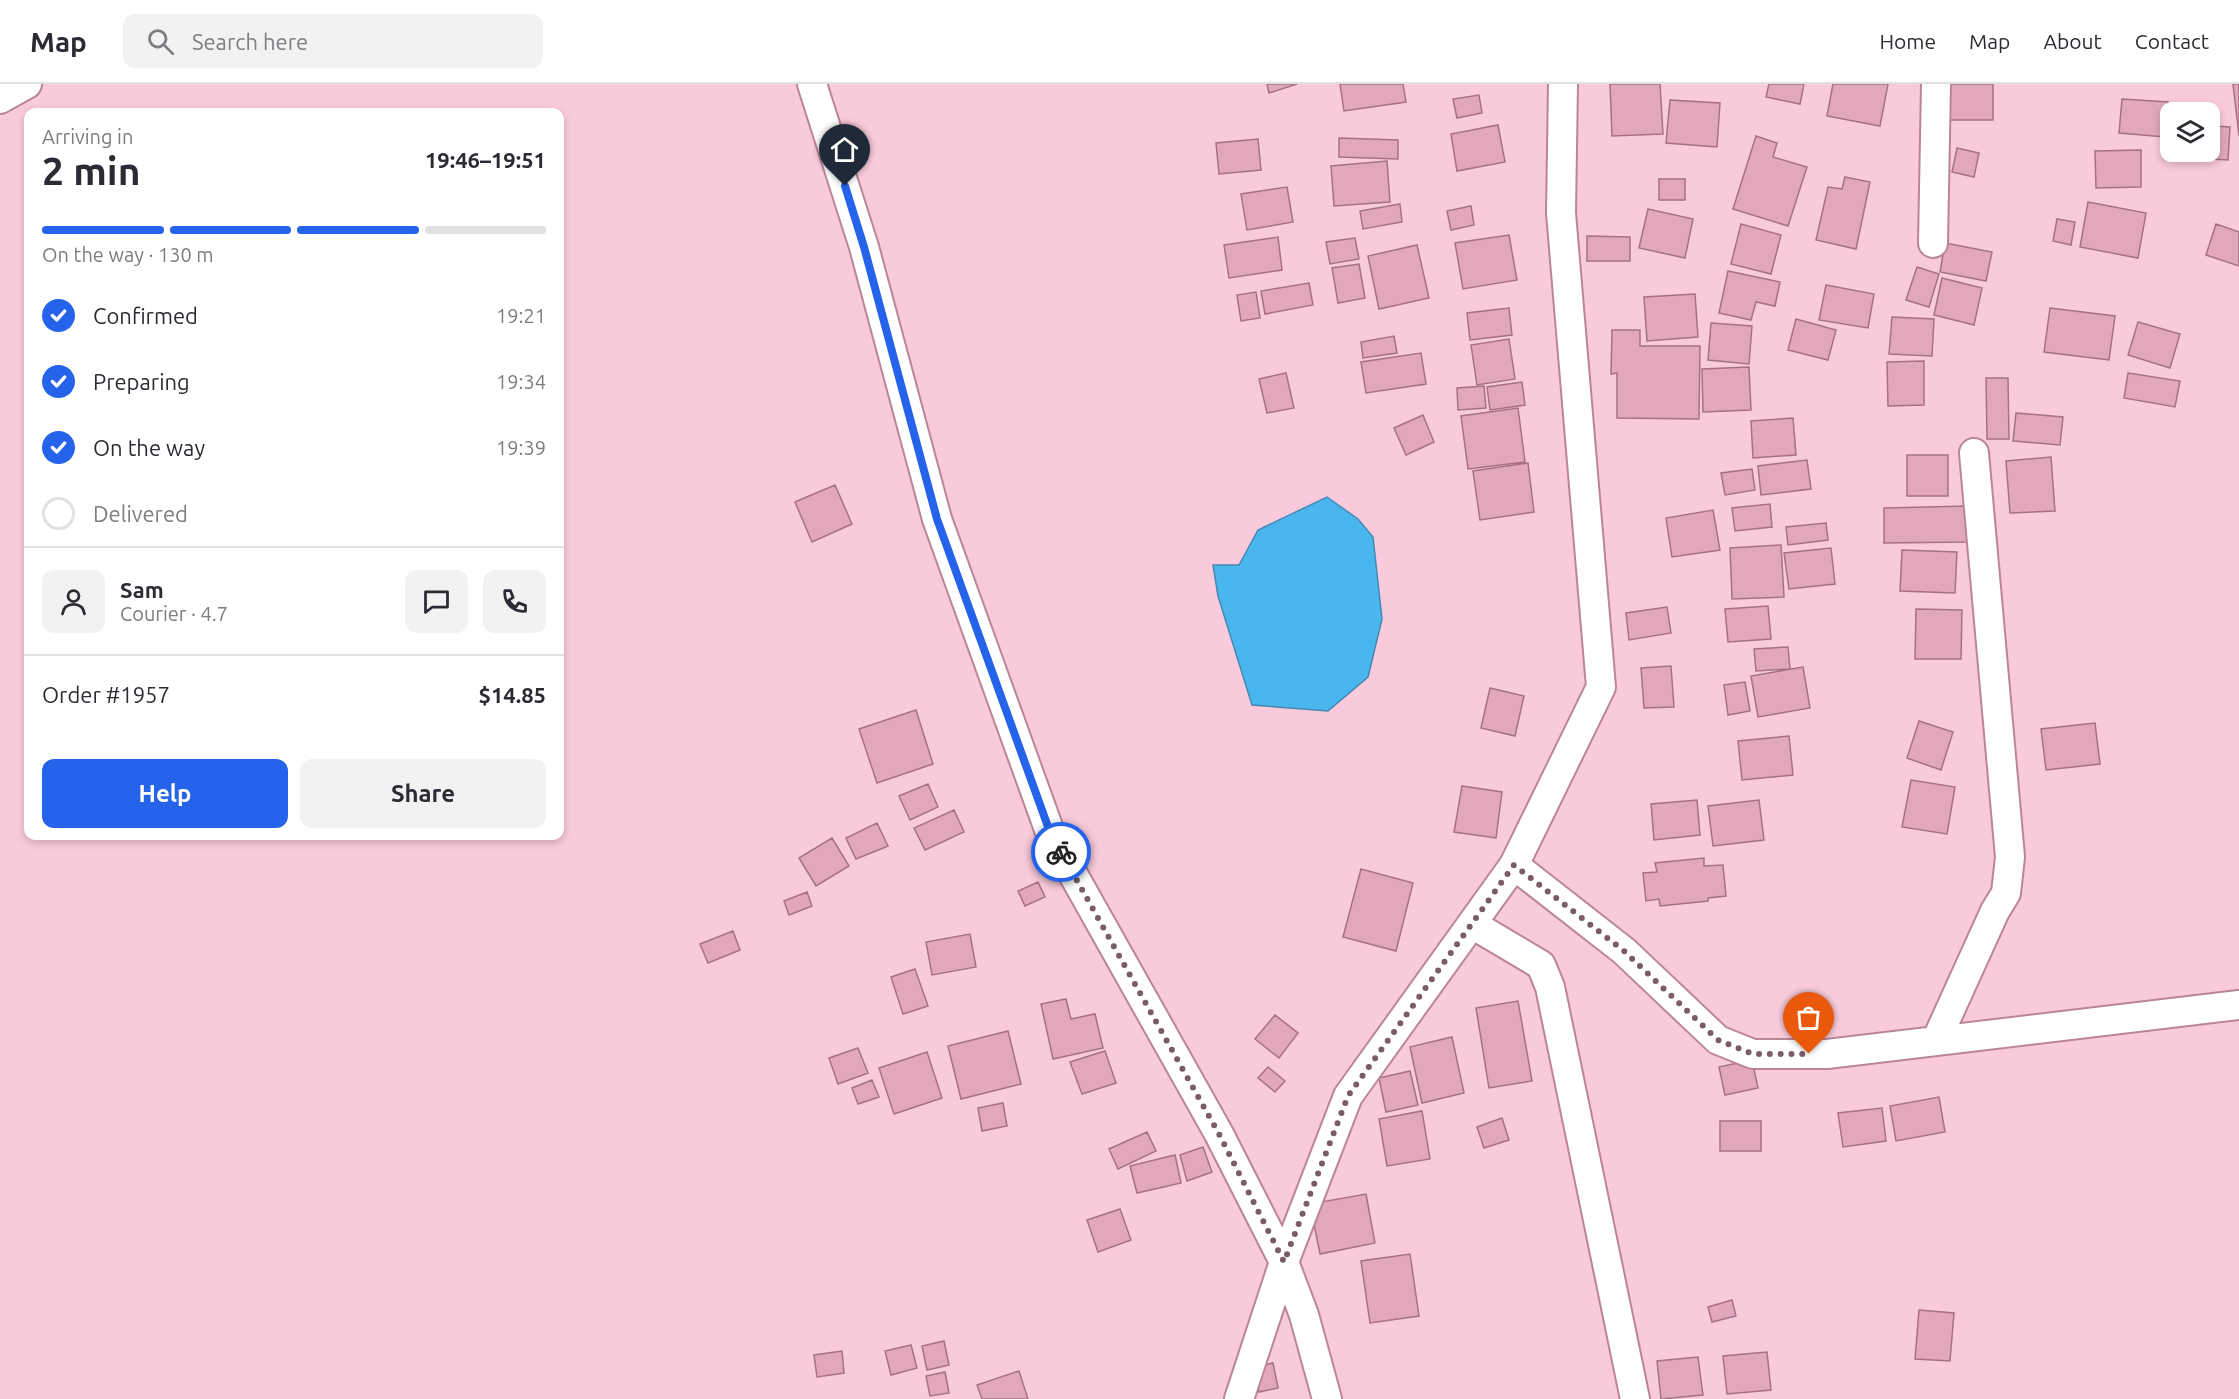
<!DOCTYPE html>
<meta charset="utf-8">
<style>
:root{--surface:#fff;--page:#f2f2f3;--text:#2b2b33;--muted:#7c7c81;--line:#e1e1e2;--accent:#2563eb}
body{margin:0;font-family:Ubuntu,sans-serif;background:var(--page);color:var(--text);height:100vh;display:flex;flex-direction:column;font-size:22px;white-space:nowrap}
*{box-sizing:border-box;margin:0}
p{font-size:20px;color:var(--muted)}
.icon{flex:none;width:33px;height:33px;fill:none;stroke:currentColor;stroke-width:2;stroke-linecap:round;stroke-linejoin:round}
.map{position:relative;flex:1;overflow:hidden}
.sheet{position:absolute;left:24px;top:24px;width:540px;height:732px;display:flex;flex-direction:column;background:var(--surface);border-radius:12px;box-shadow:0 3px 9px #0003}
.sheet>*{flex:none}
.fabs{position:absolute;left:2160px;top:18px;display:grid;gap:12px}
.fabs a{display:grid;place-items:center;width:60px;height:60px;border-radius:12px;background:var(--surface);box-shadow:0 3px 9px #0003;font-size:30px}
.pin{position:absolute;display:grid;place-items:center;width:51px;height:51px;color:#fff;margin:-62px -26px;border-radius:50% 50% 50% 0;rotate:-45deg;box-shadow:0 0 6px #0007}
.pin .icon{rotate:45deg}
.courier{position:absolute;display:grid;place-items:center;width:60px;height:60px;margin:-30px;border:4px solid #2563eb;border-radius:50%;background:#fff;color:#222;box-shadow:0 2px 8px #0007}
.headline em{font-style:normal;font-weight:700}
.headline div{display:flex;flex-direction:column-reverse}
.headline{display:flex;align-items:center;justify-content:space-between;height:102px;padding:0 18px}
h1{font-size:39px;font-weight:700;line-height:45px}
.bar{display:grid;grid-template-columns:repeat(4,1fr);gap:9px 6px;align-content:center;height:72px;padding:0 18px}
.bar i{height:8px;border-radius:4px;background:var(--line)}
.bar .active{background:var(--accent)}
.bar p{grid-column:span 4}
.line{display:flex;align-items:center;gap:15px;padding:0 18px;border-top:2px solid var(--line)}
.line div{flex:1}
.round{display:grid;place-items:center;flex:none;width:63px;height:63px;border-radius:12px;background:var(--page)}
ol{padding:0 18px;list-style:none}
li{display:flex;align-items:center;gap:18px;height:66px}
li p{margin-inline-start:auto}
li .icon{padding:6px;border-radius:50%;background:var(--accent);color:#fff;stroke-width:4}
li:last-child{color:var(--muted)}
li i{width:33px;height:33px;border:3px solid var(--line);border-radius:50%}
.action{display:flex;gap:12px;margin-top:auto;padding:12px 18px}
.action a{flex:1;height:69px;border-radius:12px;background:var(--accent);color:#fff;font-size:24px;font-weight:700;line-height:69px;text-align:center}
.action a+a{background:var(--page);color:var(--text)}
header{display:flex;align-items:center;gap:36px;box-sizing:border-box;height:84px;padding:0 30px;background:var(--surface);border-bottom:2px solid var(--line)}
header strong{font-size:28px}
nav{display:flex;gap:33px;margin-inline-start:auto;font-size:21px}
.search{width:420px;height:54px;background:var(--page);display:flex;align-items:center;gap:15px;box-sizing:border-box;padding:0 21px;border-radius:12px;color:var(--muted);font-size:22px}
.map>svg:first-child{display:block}
</style>
<header>
<strong>Map</strong>
<div class="search"><svg class="icon" aria-label="search" viewBox="0 0 24 24"><circle cx="10" cy="10" r="6"/><path d="M15 15l6 6"/></svg>Search here</div>
<nav><a>Home</a><a>Map</a><a>About</a><a>Contact</a></nav>
</header>
<div class="map">
<svg width="2239" height="1315" viewBox="0 0 2239 1315">
<rect width="100%" height="100%" fill="#f9cadb"/>
<path fill="#4ab6ee" stroke="#4489b3" stroke-width="1.5" d="M1327 413 1358 435 1373 453 1382 535 1368 593 1328 627 1252 621 1218 512 1213 481H1239L1258 446Z"/>
<path fill="#e1a8bd" stroke="#a67185" stroke-width="1.5" d="M1267 0H1297L1269 9Z
M1340 0H1403L1406 18 1344 27Z
M1610 0H1660L1663 50 1612 52Z
M1769 0H1804L1800 20 1766 13Z
M1833 0H1888L1880 42 1827 32Z
M1945 0H1993V36H1945Z
M2233 0H2239V52Z
M1479 11 1482 29 1457 34 1453 15Z
M2122 15 2168 18 2165 53 2119 49Z
M1670 16 1720 19 1717 63 1666 59Z
M1498 41 1505 78 1457 87 1451 50Z
M2212 42 2230 43 2228 76 2211 75Z
M1756 52 1777 59 1773 73 1807 83 1788 142 1733 125Z
M1339 54 1398 56V75L1339 73Z
M1258 55 1261 86 1219 90 1216 59Z
M1957 64 1979 69 1974 93 1952 88Z
M2141 66V103L2096 104 2095 67Z
M1387 77 1390 118 1334 122 1331 82Z
M1845 93 1870 98 1856 165 1816 156 1828 103 1842 105Z
M1659 95H1685V116H1659Z
M1287 103 1293 138 1247 146 1241 110Z
M2088 118 2146 129 2138 174 2080 163Z
M1400 120 1402 138 1363 145 1360 127Z
M1471 122 1474 141 1451 146 1447 127Z
M1648 125 1693 135 1685 174 1639 164Z
M2057 135 2075 138 2071 161 2053 157Z
M1741 140 1781 151 1771 190 1731 180Z
M2216 140 2239 148V182L2206 171Z
M1509 151 1517 196 1463 205 1455 159Z
M1587 152 1630 153V177H1587Z
M1278 153 1282 186 1229 194 1224 161Z
M1355 154 1359 175 1330 180 1326 158Z
M1945 159 1992 168 1986 197 1940 188Z
M1417 161 1429 214 1379 225 1368 172Z
M1359 180 1365 214 1338 219 1332 184Z
M1917 183 1939 190 1929 223 1906 216Z
M1728 187 1780 198 1775 222 1756 218 1751 236 1719 229Z
M1942 194 1982 204 1974 241 1934 231Z
M1309 199 1313 221 1265 230 1261 207Z
M1826 201 1874 210 1868 244 1819 236Z
M1256 208 1260 234 1241 237 1237 211Z
M1695 210 1698 253 1647 257 1644 213Z
M1509 224 1512 251 1470 256 1467 229Z
M2050 224 2115 232 2109 276 2044 268Z
M1892 233 1934 235 1932 272 1889 270Z
M1796 235 1836 246 1828 276 1788 266Z
M2138 238 2180 250 2170 284 2128 271Z
M1711 239 1752 242 1749 280 1708 276Z
M1612 246H1640V262H1700L1699 335 1617 334V289L1611 290Z
M1394 252 1397 269 1363 274 1361 258Z
M1509 255 1515 295 1477 301 1471 261Z
M1421 269 1426 300 1366 309 1361 278Z
M1924 277V321L1888 322 1887 278Z
M1749 283 1751 326 1703 328 1702 285Z
M1286 289 1294 324 1267 329 1259 295Z
M2128 289 2180 297 2175 323 2124 314Z
M1986 294H2008L2009 355H1987Z
M1522 298 1525 321 1490 326 1487 303Z
M1484 302 1486 324 1458 326 1457 304Z
M1518 324 1525 378 1468 385 1461 332Z
M2016 329 2063 333 2060 361 2013 357Z
M1423 331 1434 358 1406 371 1394 344Z
M1793 334 1796 371 1753 374 1751 337Z
M1907 371H1948V412H1907Z
M2051 373 2055 427 2010 429 2006 377Z
M1807 376 1811 405 1761 411 1758 382Z
M1528 379 1534 428 1480 436 1473 387Z
M1752 385 1755 406 1725 411 1721 389Z
M835 401 852 440 812 458 795 418Z
M1770 420 1772 443 1735 447 1732 424Z
M1968 422V458L1884 459V424Z
M1713 426 1720 466 1672 473 1666 434Z
M1826 439 1828 456 1788 461 1786 443Z
M1781 461 1784 513 1732 515 1730 464Z
M1831 464 1835 500 1789 505 1784 469Z
M1902 466 1957 468 1955 509 1900 507Z
M1768 522 1771 555 1728 558 1725 525Z
M1667 523 1671 549 1629 556 1626 529Z
M1916 525 1962 526 1961 575H1915Z
M1788 563 1790 585 1756 587 1754 565Z
M1671 582 1674 623 1644 624 1641 584Z
M1803 583 1810 624 1758 633 1751 592Z
M1745 598 1750 627 1728 631 1724 601Z
M1490 604 1524 612 1515 652 1481 644Z
M916 626 933 680 877 699 859 645Z
M1919 637 1953 648 1941 686 1907 674Z
M2095 639 2100 680 2046 686 2041 645Z
M1789 652 1793 691 1742 696 1738 657Z
M1911 696 1955 703 1947 750 1902 743Z
M928 700 938 723 910 736 899 712Z
M1462 702 1502 708 1496 754 1454 748Z
M1697 716 1700 751 1654 756 1651 720Z
M1759 716 1764 756 1713 762 1708 722Z
M954 726 964 748 925 766 914 744Z
M877 739 888 762 856 775 846 754Z
M832 754 849 782 816 802 799 774Z
M1704 774V782L1723 781 1726 812 1708 814V817L1660 822 1659 815 1646 817 1643 789 1657 788 1655 779Z
M1361 785 1413 799 1396 867 1343 853Z
M1038 798 1045 813 1025 822 1018 807Z
M807 808 812 822 789 831 784 817Z
M733 847 740 866 708 879 700 860Z
M970 850 976 883 932 891 926 858Z
M915 885 928 922 903 930 891 893Z
M1066 915 1071 935 1095 930 1103 964 1053 975 1041 920Z
M1518 917 1532 997 1489 1004 1476 924Z
M1275 931 1298 949 1279 974 1255 955Z
M1008 947 1021 1000 961 1015 948 962Z
M1452 953 1464 1009 1422 1019 1410 963Z
M858 964 868 989 838 1000 829 974Z
M1105 967 1116 999 1082 1010 1070 978Z
M927 968 942 1014 894 1030 879 984Z
M1752 976 1758 1004 1725 1011 1719 983Z
M1268 983 1285 997 1275 1008 1258 994Z
M1410 987 1418 1021 1386 1028 1379 994Z
M872 996 879 1013 858 1020 852 1004Z
M1939 1013 1945 1048 1896 1057 1890 1022Z
M1003 1019 1007 1042 982 1047 978 1024Z
M1882 1024 1886 1057 1843 1063 1838 1029Z
M1422 1027 1430 1075 1387 1082 1379 1035Z
M1502 1034 1509 1056 1484 1064 1477 1043Z
M1720 1037H1761V1067H1720Z
M1147 1048 1156 1067 1118 1085 1109 1065Z
M1203 1063 1212 1088 1187 1097 1180 1071Z
M1175 1071 1181 1099 1137 1109 1130 1082Z
M1366 1110 1375 1159 1320 1170 1310 1120Z
M1120 1125 1131 1156 1098 1168 1087 1136Z
M1410 1170 1419 1232 1370 1239 1361 1177Z
M1732 1216 1736 1232 1712 1238 1708 1223Z
M1919 1226 1954 1229 1950 1277 1915 1275Z
M944 1257 949 1281 927 1286 922 1262Z
M911 1261 917 1284 891 1291 885 1267Z
M842 1267 844 1289 817 1293 814 1271Z
M1767 1268 1771 1306 1727 1310 1723 1272Z
M1698 1273 1703 1311 1661 1315 1657 1277Z
M1273 1279 1278 1304 1259 1308 1254 1283Z
M1019 1287 1028 1315H982L977 1301Z
M945 1288 949 1309 930 1312 926 1292Z"/>
<g fill="none" stroke-linecap="round" stroke-linejoin="round">
<g stroke="#bb8599" stroke-width="32">
<path id="minor" d="M812 0 864 163 937 435 1051 751 1219 1050 1284 1178 1304 1231 1327 1315
M0 15 27 0
M1933 159 1936 0
M1514 781 1624 867 1718 956 1753 970H1827L2239 921
M1472 840 1541 881 1550 903 1635 1315
M1936 957 1995 827 2006 809 2010 773 1974 369
M1239 1315 1284 1178 1348 1012 1514 781 1601 603 1561 129 1563 0"/>
</g>
<use href="#minor" stroke="#fff" stroke-width="28"/>
</g>
<g fill="none" stroke-linecap="round" stroke-linejoin="round">
<path stroke="#7a5c67" stroke-width="6" stroke-dasharray="0 10.8" d="M1061 768 1219 1050 1284 1178 1348 1012 1514 781 1624 867 1718 956 1753 970H1809"/>
<path stroke="#2563eb" stroke-width="8" d="M845 102 864 163 937 435 1051 751 1061 768"/>
</g>
</svg>
<div class="fabs">
<a><svg class="icon" aria-label="layers" viewBox="0 0 24 24"><path d="M12 4l9 5-9 5-9-5zM3 14l9 5 9-5"/></svg></a>
</div>
<div class="pin" style="left:1809px;top:970px;background:#ea580c"><svg class="icon" aria-label="bag" viewBox="0 0 24 24"><path d="M5 8h14l-1 12H6zM9 8a3 3 0 0 1 6 0"/></svg></div>
<div class="pin" style="left:845px;top:102px;background:#1f2937"><svg class="icon" aria-label="home" viewBox="0 0 24 24"><path d="M3 11l9-7 9 7M6 9v11h12V9"/></svg></div>
<div class="courier" style="left:1061px;top:768px"><svg class="icon" aria-label="bike" viewBox="0 0 24 24"><circle cx="6" cy="16" r="4"/><circle cx="18" cy="16" r="4"/><path d="M6 16l4-8h5l3 8M10 8l3 8H6M13 5h3"/></svg></div>
<section class="sheet">
<div class="headline"><div><h1>2 min</h1><p>Arriving in</p></div><em>19:46–19:51</em></div>
<div class="bar"><i class="active"></i><i class="active"></i><i class="active"></i><i></i><p>On the way · 130 m</p></div>
<ol>
<li><svg class="icon" aria-label="check" viewBox="0 0 24 24"><path d="M5 12l5 5 9-10"/></svg>Confirmed<p>19:21</p></li>
<li><svg class="icon" aria-label="check" viewBox="0 0 24 24"><path d="M5 12l5 5 9-10"/></svg>Preparing<p>19:34</p></li>
<li><svg class="icon" aria-label="check" viewBox="0 0 24 24"><path d="M5 12l5 5 9-10"/></svg>On the way<p>19:39</p></li>
<li><i></i>Delivered</li>
</ol>
<div class="line" style="height:108px"><a class="round"><svg class="icon" aria-label="person" viewBox="0 0 24 24"><circle cx="12" cy="8" r="4"/><path d="M4 21q1-7 8-7t8 7"/></svg></a><div><b>Sam</b><p>Courier · 4.7</p></div><a class="round"><svg class="icon" aria-label="chat" viewBox="0 0 24 24"><path d="M4 5h16v11H9l-5 4z"/></svg></a><a class="round"><svg class="icon" aria-label="phone" viewBox="0 0 24 24"><path d="M5 4h4l2 5-3 2q2 4 5 5l2-3 5 2v4C11 20 4 13 5 4z"/></svg></a></div>
<div class="line" style="height:78px"><div>Order #1957</div><b>$14.85</b></div>
<div class="action"><a>Help</a><a>Share</a></div>
</section>
</div>
